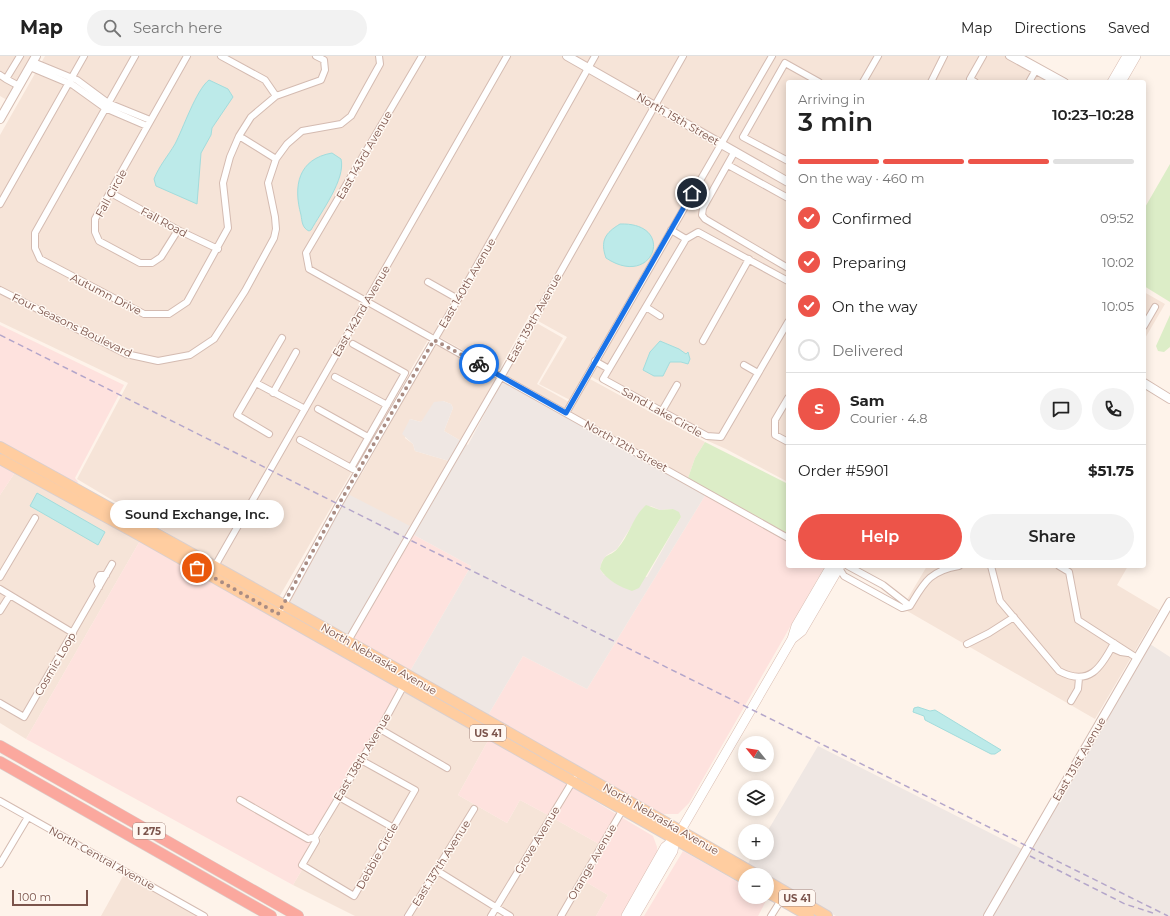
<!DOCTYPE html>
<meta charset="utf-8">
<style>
:root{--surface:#fff;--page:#f2f2f2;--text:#222;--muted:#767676;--line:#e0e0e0;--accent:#ed5449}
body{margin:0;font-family:Montserrat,sans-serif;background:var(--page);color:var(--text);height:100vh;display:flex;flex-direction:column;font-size:15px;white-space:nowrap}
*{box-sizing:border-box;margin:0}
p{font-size:13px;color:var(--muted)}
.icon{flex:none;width:22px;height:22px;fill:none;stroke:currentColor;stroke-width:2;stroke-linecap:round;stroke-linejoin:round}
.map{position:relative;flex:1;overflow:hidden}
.side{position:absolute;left:786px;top:24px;width:360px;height:488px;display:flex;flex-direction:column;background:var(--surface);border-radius:4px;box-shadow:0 2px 10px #0003}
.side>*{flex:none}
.needle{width:26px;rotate:300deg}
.controls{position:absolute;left:738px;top:680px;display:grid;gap:8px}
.controls a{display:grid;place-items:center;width:36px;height:36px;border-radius:50%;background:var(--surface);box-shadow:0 2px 10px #0003;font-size:20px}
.scale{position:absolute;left:12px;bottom:10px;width:76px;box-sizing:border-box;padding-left:4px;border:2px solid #7b544b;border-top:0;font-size:11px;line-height:14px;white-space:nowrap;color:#7b544b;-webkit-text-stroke:3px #fff8f2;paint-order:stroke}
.pin{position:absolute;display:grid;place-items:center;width:34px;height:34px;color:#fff;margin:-17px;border:2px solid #fff;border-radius:50%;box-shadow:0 1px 4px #0007}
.courier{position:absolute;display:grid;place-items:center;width:40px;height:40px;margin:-20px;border:3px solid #1a73e8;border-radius:50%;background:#fff;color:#222;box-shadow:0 1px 5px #0007}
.bubble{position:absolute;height:28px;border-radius:14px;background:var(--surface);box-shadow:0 2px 10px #0003;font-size:13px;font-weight:600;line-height:28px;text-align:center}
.head em{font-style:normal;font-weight:600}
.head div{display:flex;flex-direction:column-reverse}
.head{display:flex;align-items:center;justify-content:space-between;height:68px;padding:0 12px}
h1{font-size:26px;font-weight:600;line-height:30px}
.bar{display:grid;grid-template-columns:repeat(4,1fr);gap:6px 4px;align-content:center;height:48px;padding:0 12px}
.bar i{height:5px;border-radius:3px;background:var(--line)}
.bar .active{background:var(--accent)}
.bar p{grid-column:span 4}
.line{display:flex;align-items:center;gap:10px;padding:0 12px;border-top:1px solid var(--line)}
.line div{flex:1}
.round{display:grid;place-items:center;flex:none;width:42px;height:42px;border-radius:21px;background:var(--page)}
ol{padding:0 12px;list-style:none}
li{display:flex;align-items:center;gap:12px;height:44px}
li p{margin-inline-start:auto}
li .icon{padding:4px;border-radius:50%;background:var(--accent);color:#fff;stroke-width:4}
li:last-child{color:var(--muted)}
li i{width:22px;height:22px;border:2px solid var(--line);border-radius:50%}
.button{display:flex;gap:8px;margin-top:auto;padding:8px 12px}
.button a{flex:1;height:46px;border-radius:24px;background:var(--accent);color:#fff;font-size:16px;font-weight:600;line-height:46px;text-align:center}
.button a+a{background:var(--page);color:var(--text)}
header{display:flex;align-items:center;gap:24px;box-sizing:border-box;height:56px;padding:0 20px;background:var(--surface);border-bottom:1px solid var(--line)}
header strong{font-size:19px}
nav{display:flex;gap:22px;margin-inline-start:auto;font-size:14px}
.search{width:280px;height:36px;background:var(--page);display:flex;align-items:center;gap:10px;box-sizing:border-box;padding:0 14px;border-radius:22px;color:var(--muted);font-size:15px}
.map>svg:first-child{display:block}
</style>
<header>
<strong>Map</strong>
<div class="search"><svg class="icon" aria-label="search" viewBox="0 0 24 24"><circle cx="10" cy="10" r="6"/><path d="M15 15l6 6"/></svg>Search here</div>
<nav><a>Map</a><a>Directions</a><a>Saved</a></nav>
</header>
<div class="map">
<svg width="1170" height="860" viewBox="0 0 1170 860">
<rect width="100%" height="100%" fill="#fef3ea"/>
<path fill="#f6e4d8" d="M0 0H33L7 44 0 40Z
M45 0H1024L1070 26H788V426L726 393 708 385 590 320 570 344 539 328 567 281 529 260 499 314 432 277 278 543 77 423 128 327 0 266V79Z
M1144 236 1165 248 1144 284Z
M535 266 563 282 537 328 569 346 565 354 505 320Z
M435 288 497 322 461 385 444 375 453 352 451 348 443 345 421 366 410 363 405 382 413 388 415 395 449 405 412 471 289 549 287 548 341 450 364 414Z
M590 323 705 386 695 402 688 422 570 356Z
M16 415 141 483 26 683 0 667V439Z
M927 510H1128L1117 529 1159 554 1095 663 902 552Z
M405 633 490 681 458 739 507 767 520 744 548 759 495 848 440 814 478 753 473 749 404 860H355L293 829 303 812 353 842 418 733 365 703 381 677 448 715 450 711 383 673Z
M362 708 411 735 391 768 343 740Z
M340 744 388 772 353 836 306 808Z
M553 762 599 788 557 860H515L500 851Z
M604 791 586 826 608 839 596 860H564Z
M127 813 209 860H101Z
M438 818 492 853 488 860H411Z"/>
<path fill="#fee2de" d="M0 269 124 329 75 422 78 426 76 429 0 388Z
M0 406 16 415 0 439Z
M706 438 788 485V510H825L689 747 678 758H661L568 704H561L487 661 523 600 587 633Z
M414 479 471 510 409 617 351 584Z
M141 483 400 630 377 672 313 779 308 780 239 740 237 744 307 785H312L300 808 303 812 293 829 26 683Z
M490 681 568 727 548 759 520 744 507 767 458 739Z
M572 731 616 758 599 788 553 762Z
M621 761 653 780 657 791V801L622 860H596L608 839 586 826Z
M683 795 745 830V841H763L767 843 758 860H644Z"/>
<path fill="#efe7e3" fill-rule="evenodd" d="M502 325 706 438 587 633 523 600 487 661 409 617 471 510 414 479 466 388 468 389ZM651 450 660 454 673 453 681 461 647 521 604 519 600 513 602 505 607 499 617 493 643 452Z
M443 345 451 348 453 352 444 375 461 385 449 405 415 395 413 388 402 378 410 363 421 366 434 346Z
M348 438 412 471 346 581 289 549Z
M1150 588 1170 601V860H836L747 809 754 797H767V776L818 690 1028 796Z"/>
<path fill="#dcedc7" d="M1170 108V246L1144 230V153Z
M1170 259V291L1164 296 1158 295 1156 290Z
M705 386 788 428V479L688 422 695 402Z
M646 449 660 454 673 453 679 456 681 461 639 532 632 535C620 531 607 524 600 513 604 495 610 502 618 492 629 480 633 460 646 449Z"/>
<path fill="#bceae9" stroke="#a2dcdc" d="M209 24 228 33 233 41 212 72 211 79 201 97 197 148 156 130 154 123C159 110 168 100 175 88 183 73 196 34 209 24Z
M332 97 341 103C346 123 321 156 311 174L309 175C302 172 302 165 301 159 293 130 298 103 332 97Z
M620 168C677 166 654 234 606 202 600 185 605 177 620 168Z
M660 285 679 293 686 298 688 296 690 303 688 308 681 306H670L663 320H654L643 314 650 296Z
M37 437 105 476 98 489 30 450Z
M918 651 930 655 935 654 1001 694 995 698H991L925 664 924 660 913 656 914 652Z"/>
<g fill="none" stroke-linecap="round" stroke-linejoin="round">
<g stroke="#d4bbb1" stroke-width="8">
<path id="minor" d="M135 0 35 177V192L40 203 144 258H169L187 246 228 172 223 127 230 101 239 80 251 61 276 40 321 24 325 14 324 4 316 0
M221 0 265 24 276 40
M422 0 306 197 309 213 788 482
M1009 0 1056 26
M1018 0 1065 26
M33 6 77 24 108 47 150 64
M30 11 73 29 105 52 147 70
M0 19 6 23 20 0
M6 23 19 30
M863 26 878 0
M931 26 944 0
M975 26 970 23 983 0
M1029 26 1037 12
M239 80 276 103
M735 95 703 152 702 159 705 163 788 212
M788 105 743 81 785 7 819 26
M728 109 788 142
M111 137 178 174 218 193
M0 148 84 0
M178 174 161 201 152 207H140L99 185 95 176V163L187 0
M671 174 686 183
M788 225 698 176 686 183 603 323 707 380 721 381 788 266
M428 226 458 243
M0 234 126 298 158 305 190 299 214 283 245 235 274 182 276 173 275 161 268 127 276 103 287 88 302 75 341 68 351 60 380 8 379 0
M646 251 660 260
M1144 270 1155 251
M703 285 749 203
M595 305 609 313
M744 309 758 317
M335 321 387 349
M256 327 305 353
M273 337 296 296
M788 342 775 364V379L788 386
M318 353 368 381
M662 355 677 329
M566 357 772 0
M269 378 237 359 282 282
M300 384 353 413
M351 412 405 317 353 288
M215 510 507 0
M848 510 883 529 910 550
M991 510 1000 545 1059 615C1089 631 1101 612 1114 587
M1059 510 1069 516 1078 564 1137 602
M839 512 844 520 902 552 910 550C924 527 929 515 959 510
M0 521 35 462
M99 531 97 525 100 519H106
M0 533 73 577
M282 552 339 448 458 243 595 0
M0 555 10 539
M348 585 501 321 683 0
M967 588 989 577 1014 561
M1112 592 1121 596 1128 597
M1071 645 1078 633 1079 622
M0 647 24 661 112 508
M380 673 447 712
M339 741 392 771
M240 744 308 783 315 781
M0 745 204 860
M315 781 316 785 302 809 354 840 415 734 361 704
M315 781 380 673 405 627
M0 808 28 761
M436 814 510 860
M408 860 474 753
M491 860 574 723
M561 860 623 753
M771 860 781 844"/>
</g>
<g stroke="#d4bbb1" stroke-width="10">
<path id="tertiary" d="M567 0 788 126
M0 63 36 0
M1144 327 1170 343
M988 860 1170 546"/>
</g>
<g stroke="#d9bcb1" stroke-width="10">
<path id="secondary" d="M1112 26 1127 0
M1121 26 1136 0
M792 583 802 575 840 510
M626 860 665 791 675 783 681 774 792 583 796 570 831 510
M635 860 673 795 675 783"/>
</g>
<g stroke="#dacfcd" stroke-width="12">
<path id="primary" d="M0 391C254 531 506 674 757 819
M0 403 139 479 745 823
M767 825 827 860
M767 836 809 860"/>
</g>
<g stroke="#dacfcd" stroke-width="12">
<path id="motorway" d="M0 690 298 860
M0 706 271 860"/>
</g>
<use href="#minor" stroke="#fff" stroke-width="6"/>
<use href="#tertiary" stroke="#fff" stroke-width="8"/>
<use href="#secondary" stroke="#fff" stroke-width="9"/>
<use href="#primary" stroke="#ffcda0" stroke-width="10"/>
<use href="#motorway" stroke="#fba89e" stroke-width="11"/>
<path stroke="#b4a6ca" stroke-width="1.5" stroke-dasharray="6 4" stroke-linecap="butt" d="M0 279 408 483 1168 860
M1030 800 1125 848 1153 857"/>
</g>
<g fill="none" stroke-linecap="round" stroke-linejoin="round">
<path stroke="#a98c83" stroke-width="4" stroke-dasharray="0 7.2" d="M197 512 278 558 339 448 434 284 479 308"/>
<path stroke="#1a73e8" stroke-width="5" d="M479 308 566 357 692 137"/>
</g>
<g text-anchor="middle" stroke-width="3" stroke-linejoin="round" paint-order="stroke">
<g fill="#fff8f2" stroke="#a3857d" stroke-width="1">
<rect x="470" y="669" width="36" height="16" rx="3"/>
<rect x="133" y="767" width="32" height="16" rx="3"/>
<rect x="779" y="834" width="36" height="16" rx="3"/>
</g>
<g font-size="10" font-weight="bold" fill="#7b544b">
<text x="488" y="681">US 41</text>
<text x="149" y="779">I 275</text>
<text x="797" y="846">US 41</text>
</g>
<g font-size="11" fill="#7b544b" stroke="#fff8f2">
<text transform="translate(678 63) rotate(30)" y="4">North 15th Street</text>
<text transform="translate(364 99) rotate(-60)" y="4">East 143rd Avenue</text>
<text transform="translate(111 137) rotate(-61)" y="4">Fall Circle</text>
<text transform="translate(164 166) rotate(28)" y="4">Fall Road</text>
<text transform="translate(467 227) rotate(-60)" y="4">East 140th Avenue</text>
<text transform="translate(106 238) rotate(27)" y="4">Autumn Drive</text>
<text transform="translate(361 255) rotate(-60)" y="4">East 142nd Avenue</text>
<text transform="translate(534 262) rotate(-61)" y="4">East 139th Avenue</text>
<text transform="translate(72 269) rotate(26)" y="4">Four Seasons Boulevard</text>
<text transform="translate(662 356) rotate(29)" y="4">Sand Lake Circle</text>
<text transform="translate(626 390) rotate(29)" y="4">North 12th Street</text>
<text transform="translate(379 603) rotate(30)" y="4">North Nebraska Avenue</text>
<text transform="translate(55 608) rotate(-60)" y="4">Cosmic Loop</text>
<text transform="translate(362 701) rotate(-59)" y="4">East 138th Avenue</text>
<text transform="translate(1079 703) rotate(-60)" y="4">East 131st Avenue</text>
<text transform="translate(661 763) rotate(30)" y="4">North Nebraska Avenue</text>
<text transform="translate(537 784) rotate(-59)" y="4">Grove Avenue</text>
<text transform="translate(377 800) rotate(-61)" y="4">Debbie Circle</text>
<text transform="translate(102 802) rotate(29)" y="4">North Central Avenue</text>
<text transform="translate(592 806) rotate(-60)" y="4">Orange Avenue</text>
<text transform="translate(441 807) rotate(-58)" y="4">East 137th Avenue</text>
</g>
</g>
</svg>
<div class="controls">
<a><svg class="needle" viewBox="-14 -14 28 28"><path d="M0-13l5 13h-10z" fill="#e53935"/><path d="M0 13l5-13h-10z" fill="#767676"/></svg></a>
<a><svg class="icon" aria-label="layers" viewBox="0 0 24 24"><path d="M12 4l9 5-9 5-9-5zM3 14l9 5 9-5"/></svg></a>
<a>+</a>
<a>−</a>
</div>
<div class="scale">100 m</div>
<div class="pin" style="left:197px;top:512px;background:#ea580c"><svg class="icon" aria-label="bag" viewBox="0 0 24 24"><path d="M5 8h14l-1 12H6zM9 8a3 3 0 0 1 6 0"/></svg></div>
<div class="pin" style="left:692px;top:137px;background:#1f2937"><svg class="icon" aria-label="home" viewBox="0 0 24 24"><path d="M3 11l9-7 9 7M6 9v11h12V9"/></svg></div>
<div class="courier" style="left:479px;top:308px"><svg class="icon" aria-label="bike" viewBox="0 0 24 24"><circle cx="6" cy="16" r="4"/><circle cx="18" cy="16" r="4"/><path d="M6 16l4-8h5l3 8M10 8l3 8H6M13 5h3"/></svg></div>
<div class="bubble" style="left:110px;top:444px;width:174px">Sound Exchange, Inc.</div>
<section class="side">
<div class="head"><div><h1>3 min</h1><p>Arriving in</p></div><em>10:23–10:28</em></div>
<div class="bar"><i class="active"></i><i class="active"></i><i class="active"></i><i></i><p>On the way · 460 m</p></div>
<ol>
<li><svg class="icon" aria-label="check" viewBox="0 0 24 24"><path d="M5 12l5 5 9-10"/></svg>Confirmed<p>09:52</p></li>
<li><svg class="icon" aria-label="check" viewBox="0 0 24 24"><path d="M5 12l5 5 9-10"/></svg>Preparing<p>10:02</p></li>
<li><svg class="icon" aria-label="check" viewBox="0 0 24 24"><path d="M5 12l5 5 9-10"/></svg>On the way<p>10:05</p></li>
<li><i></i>Delivered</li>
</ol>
<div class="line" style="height:72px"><b class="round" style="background:var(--accent);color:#fff">S</b><div><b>Sam</b><p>Courier · 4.8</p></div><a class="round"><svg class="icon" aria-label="chat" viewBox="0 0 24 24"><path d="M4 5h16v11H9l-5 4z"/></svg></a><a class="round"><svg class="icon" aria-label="phone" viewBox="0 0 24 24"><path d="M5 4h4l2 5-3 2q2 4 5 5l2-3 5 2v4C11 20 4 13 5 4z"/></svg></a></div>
<div class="line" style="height:52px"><div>Order #5901</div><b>$51.75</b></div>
<div class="button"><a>Help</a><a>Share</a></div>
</section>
</div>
